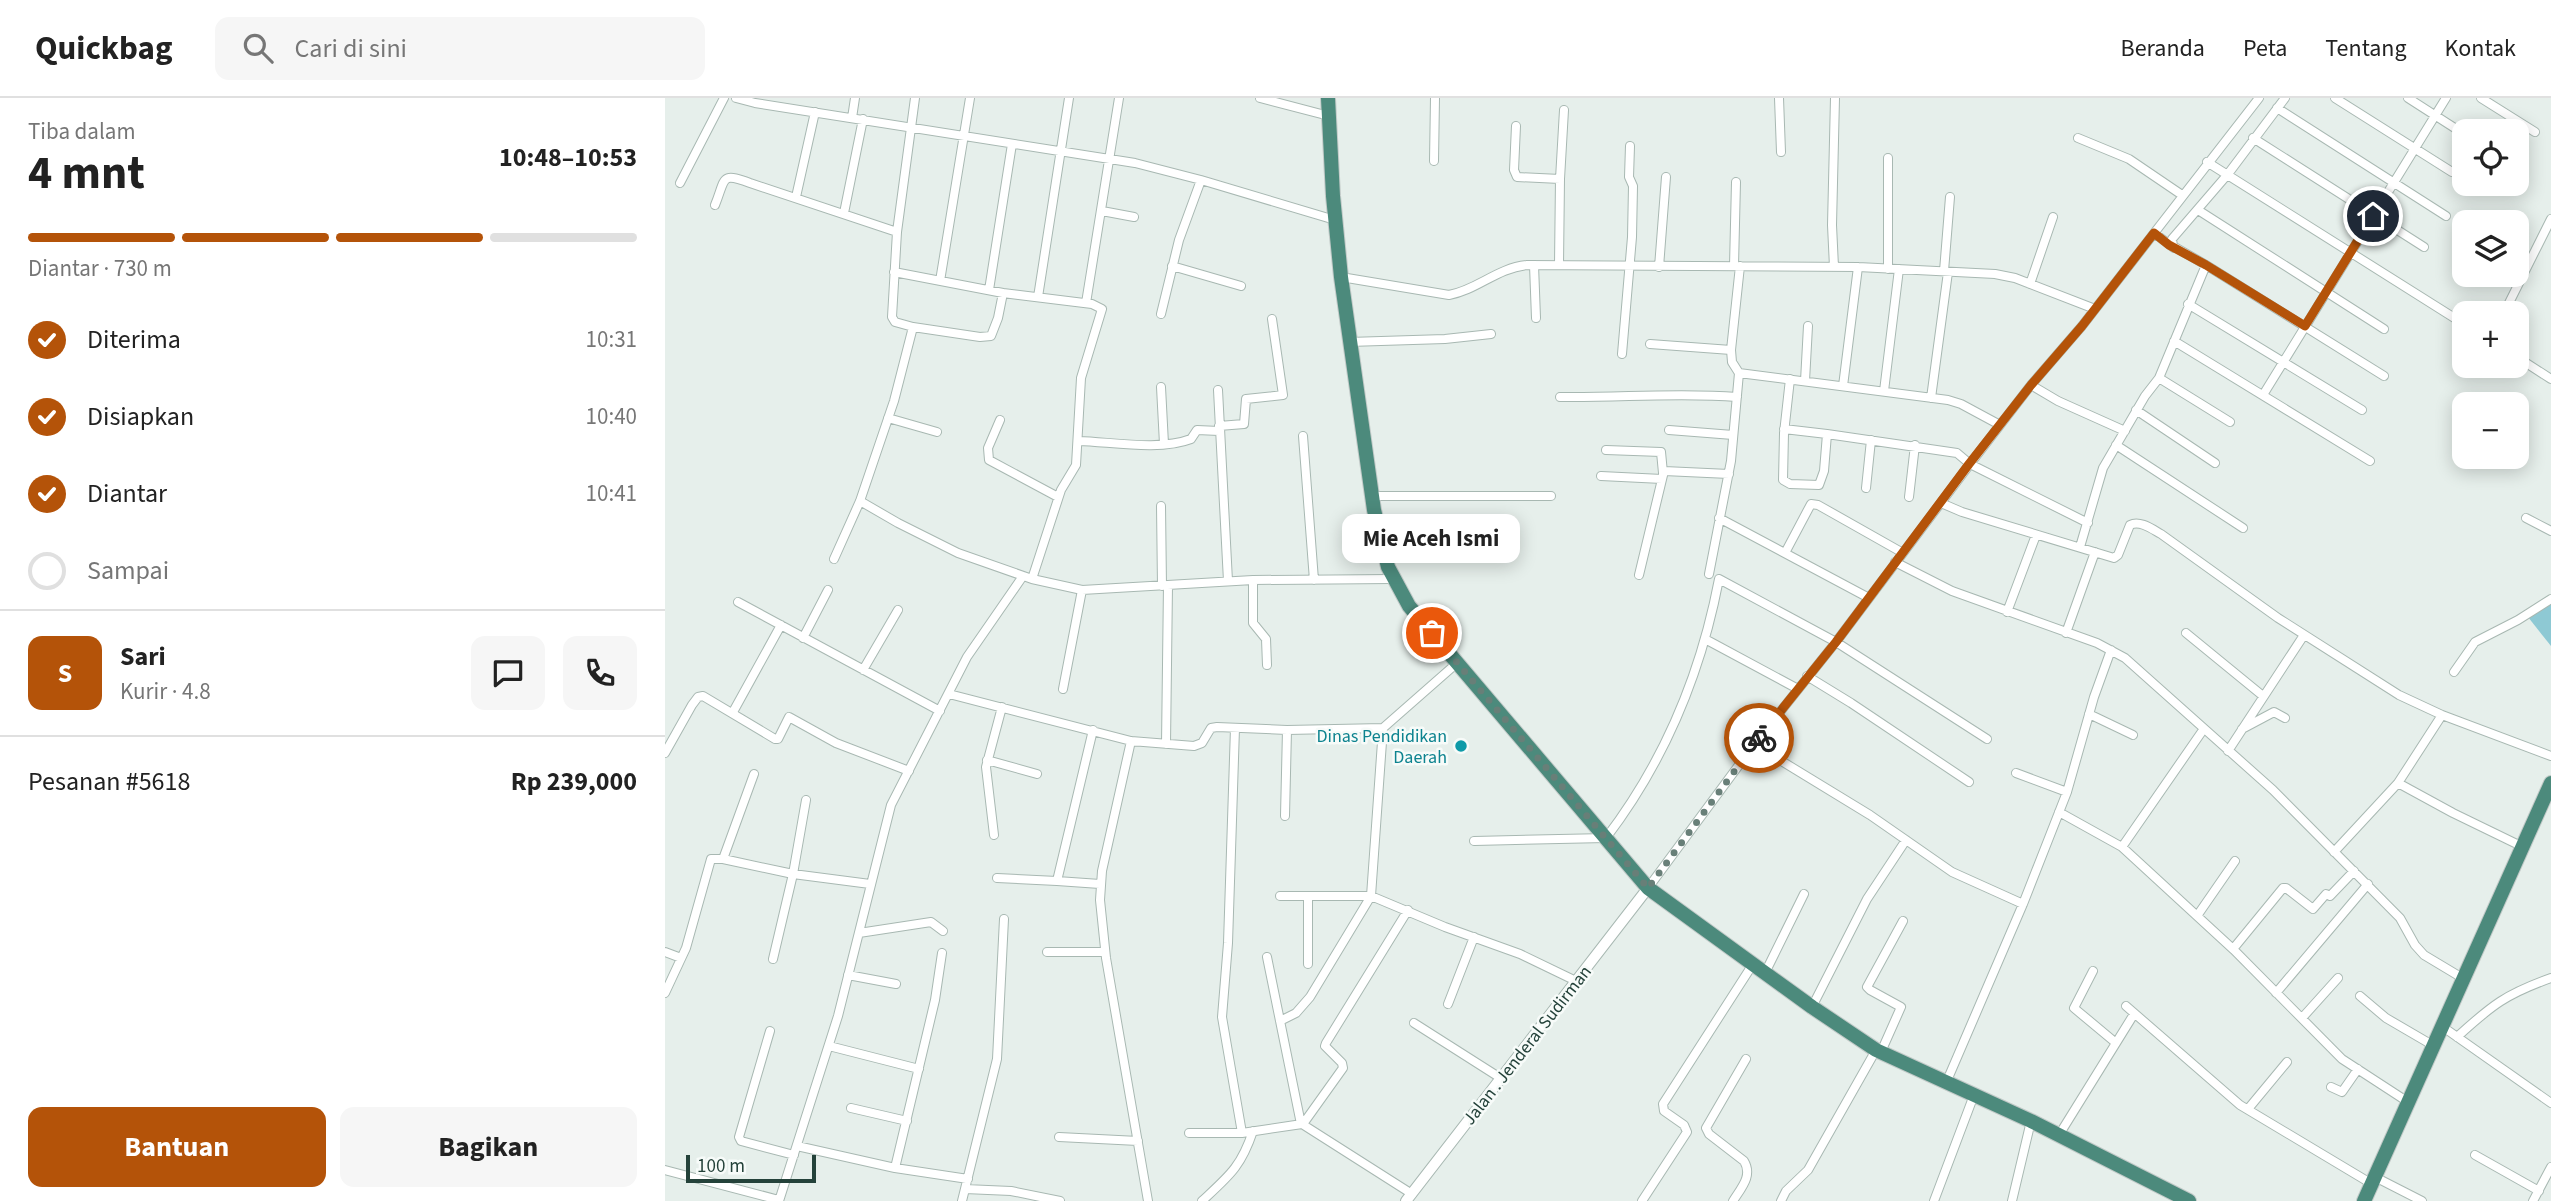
<!DOCTYPE html>
<html lang="id">
<meta charset="utf-8">
<style>
:root{--surface:#fff;--page:#f6f6f6;--text:#222;--muted:#767676;--line:#e0e0e0;--accent:#b45309}
body{margin:0;font-family:"Source Sans 3",sans-serif;background:var(--page);color:var(--text);height:100vh;display:flex;flex-direction:column;font-size:26px;white-space:nowrap}
*{box-sizing:border-box;margin:0}
p{font-size:23px;color:var(--muted)}
.icon{flex:none;width:38px;height:38px;fill:none;stroke:currentColor;stroke-width:2;stroke-linecap:round;stroke-linejoin:round}
.map{position:relative;flex:1;overflow:hidden}
.sheet{display:flex;flex-direction:column;background:var(--surface);width:665px}
.sheet>*{flex:none}
.fabs{position:absolute;left:1787px;top:21px;display:grid;gap:14px}
.fabs a{display:grid;place-items:center;width:77px;height:77px;border-radius:14px;background:var(--surface);box-shadow:0 4px 18px #0003;font-size:35px}
.scale{position:absolute;left:21px;bottom:18px;width:130px;box-sizing:border-box;padding-left:7px;border:4px solid #24423a;border-top:0;font-size:19px;line-height:24px;white-space:nowrap;color:#24423a;-webkit-text-stroke:5px #f7fbf9;paint-order:stroke}
.pin{position:absolute;display:grid;place-items:center;width:60px;height:60px;color:#fff;margin:-30px;border:4px solid #fff;border-radius:50%;box-shadow:0 2px 7px #0007}
.courier{position:absolute;display:grid;place-items:center;width:70px;height:70px;margin:-35px;border:5px solid #b45309;border-radius:50%;background:#fff;color:#222;box-shadow:0 2px 9px #0007}
.bubble{position:absolute;height:49px;border-radius:14px;background:var(--surface);box-shadow:0 4px 18px #0003;font-size:23px;font-weight:700;line-height:49px;text-align:center}
.head em{font-style:normal;font-weight:700}
.head div{display:flex;flex-direction:column-reverse}
.head{display:flex;align-items:center;justify-content:space-between;height:119px;padding:0 28px}
h1{font-size:46px;font-weight:700;line-height:52px}
.bar{display:grid;grid-template-columns:repeat(4,1fr);gap:10px 7px;align-content:center;height:84px;padding:0 28px}
.bar i{height:9px;border-radius:5px;background:var(--line)}
.bar .selected{background:var(--accent)}
.bar p{grid-column:span 4}
.line{display:flex;align-items:center;gap:18px;padding:0 28px;border-top:2px solid var(--line)}
.line div{flex:1}
.round{display:grid;place-items:center;flex:none;width:74px;height:74px;border-radius:14px;background:var(--page)}
ol{padding:0 28px;list-style:none}
li{display:flex;align-items:center;gap:21px;height:77px}
li p{margin-inline-start:auto}
li .icon{padding:7px;border-radius:50%;background:var(--accent);color:#fff;stroke-width:4}
li:last-child{color:var(--muted)}
li i{width:38px;height:38px;border:4px solid var(--line);border-radius:50%}
.cta{display:flex;gap:14px;margin-top:auto;padding:14px 28px}
.cta a{flex:1;height:80px;border-radius:14px;background:var(--accent);color:#fff;font-size:28px;font-weight:700;line-height:80px;text-align:center}
.cta a+a{background:var(--page);color:var(--text)}
header{display:flex;align-items:center;gap:42px;box-sizing:border-box;height:98px;padding:0 35px;background:var(--surface);border-bottom:2px solid var(--line)}
header strong{font-size:33px}
nav{display:flex;gap:38px;margin-inline-start:auto;font-size:24px}
.search{width:490px;height:63px;background:var(--page);display:flex;align-items:center;gap:18px;box-sizing:border-box;padding:0 24px;border-radius:14px;color:var(--muted);font-size:26px}
main{display:flex;flex:1;min-height:0}
.map>svg:first-child{display:block}
</style>
<header>
<strong>Quickbag</strong>
<div class="search"><svg class="icon" aria-label="search" viewBox="0 0 24 24"><circle cx="10" cy="10" r="6"/><path d="M15 15l6 6"/></svg>Cari di sini</div>
<nav><a>Beranda</a><a>Peta</a><a>Tentang</a><a>Kontak</a></nav>
</header>
<main>
<section class="sheet">
<div class="head"><div><h1>4 mnt</h1><p>Tiba dalam</p></div><em>10:48–10:53</em></div>
<div class="bar"><i class="selected"></i><i class="selected"></i><i class="selected"></i><i></i><p>Diantar · 730 m</p></div>
<ol>
<li><svg class="icon" aria-label="check" viewBox="0 0 24 24"><path d="M5 12l5 5 9-10"/></svg>Diterima<p>10:31</p></li>
<li><svg class="icon" aria-label="check" viewBox="0 0 24 24"><path d="M5 12l5 5 9-10"/></svg>Disiapkan<p>10:40</p></li>
<li><svg class="icon" aria-label="check" viewBox="0 0 24 24"><path d="M5 12l5 5 9-10"/></svg>Diantar<p>10:41</p></li>
<li><i></i>Sampai</li>
</ol>
<div class="line" style="height:126px"><b class="round" style="background:var(--accent);color:#fff">S</b><div><b>Sari</b><p>Kurir · 4.8</p></div><a class="round"><svg class="icon" aria-label="chat" viewBox="0 0 24 24"><path d="M4 5h16v11H9l-5 4z"/></svg></a><a class="round"><svg class="icon" aria-label="phone" viewBox="0 0 24 24"><path d="M5 4h4l2 5-3 2q2 4 5 5l2-3 5 2v4C11 20 4 13 5 4z"/></svg></a></div>
<div class="line" style="height:91px"><div>Pesanan #5618</div><b>Rp 239,000</b></div>
<div class="cta"><a>Bantuan</a><a>Bagikan</a></div>
</section>
<div class="map">
<svg width="1886" height="1103" viewBox="0 0 1886 1103">
<rect width="100%" height="100%" fill="#e6efeb"/>
<path fill="#8ec9d4" d="M1886 504V548L1863 519Z"/>
<g fill="none" stroke-linecap="round" stroke-linejoin="round">
<g stroke="#a8b8b2" stroke-width="10">
<path id="minor" d="M71 0 90 5 470 65 536 82 670 122
M595 0 664 18
M1114 0 1116 54
M1670 0 1787 74
M1743 0 1799 36
M1816 0 1870 34
M1612 10 1781 118
M187 20 190 0
M851 28 849 72 852 79 895 81
M1413 40 1464 61 1517 97
M1588 40 1759 149
M769 63 770 0
M1542 64 1799 226
M15 85 59 0
M131 99 150 14
M50 107C61 80 55 74 85 85L232 134
M1533 112 1719 231
M437 113 469 119
M179 115 198 21
M1489 135 1509 150
M869 167 871 220
M894 167 895 81 899 12
M1541 167 1719 278
M507 168 576 188
M1069 168 1071 84
M994 169 1001 79
M1169 169 1167 127 1170 0
M1223 171V60
M1279 173 1285 99
M229 174 338 195 427 206 437 211 416 280 411 367 396 392 367 481
M676 179 784 197C812 192 832 170 862 167L1193 169 1330 176 1350 180 1430 211
M275 183 305 0
M1365 186 1388 119
M324 192 347 46
M373 199 404 0
M421 205 454 0
M1523 206 1697 312
M1839 215 1886 121
M496 216 514 142 536 82
M248 229 315 239 326 238 333 220 338 195
M1509 243 1705 363
M684 244 780 241 826 236
M985 246 1066 252
M957 256 967 139 968 88 964 79 965 48
M1852 259 1886 281
M1074 275 1283 302 1296 306 1335 327
M1494 280 1565 324
M1140 283 1143 228
M1366 287 1393 303 1460 333
M1178 288 1193 169
M496 289 499 346
M553 292 563 483
M1219 293 1234 171
M1598 297 1781 0
M895 299C954 300 1013 294 1072 299
M1266 300 1283 174
M1471 312 1550 365
M223 320 272 334
M335 322 323 350 324 362 393 399
M554 328 579 326 581 301 618 297 607 221
M1119 331 1162 336 1159 373 1154 387 1125 386 1118 382 1119 335 1125 281
M1004 332 1068 337
M1162 336 1292 355 1305 366 1423 425
M638 338 649 482
M414 343C447 344 495 353 526 341L532 332 554 333
M1451 347 1578 430
M941 352 996 354 998 375
M936 378 997 381
M1201 390 1206 342
M707 398H886
M1244 399 1250 347
M195 403 233 425 293 455 367 481 417 492 588 482 728 481
M1276 405 1297 414 1449 460 1453 457 1465 427C1475 422 1487 431 1496 436L1613 520 1734 597 1777 617 1886 658
M496 408 497 488
M1054 420 1204 500
M1861 420 1886 433
M1415 449 1438 370 1480 298 1494 280 1541 167 1508 148 1507 141 1563 76 1620 0
M1120 455 1146 406 1153 407 1238 455
M169 461 195 403 229 303 248 229 230 224 227 219 232 134 250 0
M1230 464 1287 493 1432 545 1460 560 1608 692 1735 820 1750 847 1759 857 1799 881
M1044 476 1066 363 1074 275 1067 264 1066 252 1075 168
M974 477 999 373 1064 376
M588 482V525L601 541 602 567
M73 504 275 613
M1342 514 1371 437
M1401 535 1430 454
M1521 535 1598 598
M138 540 163 492
M1040 541 1133 591
M198 572 233 512
M1789 574 1810 544 1853 522 1886 501
M1142 578 1186 605 1304 684
M398 591 417 492
M284 596 466 643 529 648 537 645 546 630 552 629 622 632 718 630 792 565
M68 614 116 527
M1424 616 1468 637
M570 630 563 845 557 919 577 1035
M1577 631 1609 614 1620 620
M466 643 437 773 435 802 441 860 483 1103
M1091 644 1105 656 1205 717 1287 774 1358 806
M501 646 503 487
M1563 653 1639 537
M0 655 27 607 33 599 38 598 110 641H113L124 619 171 645 244 673
M322 662 372 676
M1351 675 1402 694
M1733 685 1788 715 1858 749
M1394 714 1457 749 1569 852 1677 961 1743 1004
M620 718 622 632
M329 737 321 669 337 609
M809 743 941 740C999 664 1036 575 1054 481L1171 544 1322 641
M1457 749 1538 632
M1669 754 1733 685 1777 617
M58 761 89 676
M332 780 392 783 428 632
M392 783 435 786
M983 790 1091 644 1171 544 1305 366 1366 287 1417 228 1594 0
M615 798H706L780 829 855 856 911 883
M1532 818 1570 763
M194 835 266 824 278 833
M1568 851 1618 790H1621L1648 811 1661 796 1665 798 1689 773
M0 854 16 860
M382 854H440
M602 859 636 1026
M108 861 128 776 141 702
M643 866V798
M1428 873 1409 910 1451 945
M1100 875 1139 796
M183 877 231 886
M0 895 21 850 46 761H58L128 776 205 786
M1611 895 1703 786
M1695 898 1721 920 1769 948
M783 906 809 839
M1461 908 1575 1007 1707 1086
M1147 909 1202 801 1241 742
M1637 920 1673 880
M615 923 631 915 645 899 706 798 718 630
M749 925 837 981
M1778 929 1886 1005
M105 933 74 1039 76 1043 129 1057
M1792 939C1827 907 1841 896 1886 880
M164 948 254 971
M1216 954 1236 909 1205 892 1202 889 1238 823
M1281 985 1358 806 1402 694 1429 599 1446 552
M1666 989 1677 994 1693 971
M186 1010 242 1023
M1583 1011 1622 964
M638 1026 678 970 677 965 660 948 661 945 743 812
M524 1035H577L637 1026 747 1096
M1394 1037 1469 916
M394 1039 473 1043
M132 1048 230 1070 303 1081
M1810 1057 1874 1093
M230 1070 270 902 277 855
M0 1072 114 1102
M1710 1079 1757 1103
M300 1091 346 1093 395 1103
M114 1103 173 918 226 707 302 559 358 478
M297 1103 332 961 339 821
M537 1103C564 1078 576 1069 588 1033
M977 1103 1022 1034 1019 1027 999 1013 998 1006 1088 866
M1068 1103C1076 1090 1088 1078 1079 1063L1044 1036 1041 1030 1081 961
M1116 1103 1121 1093 1143 1072 1211 952
M1269 1103 1309 997
M1347 1103 1366 1023
M1868 1103 1886 1069"/>
</g>
<g stroke="#a8b8b2" stroke-width="12">
<path id="tertiary" d="M741 1103 983 790"/>
</g>
<g stroke="#c2cac8" stroke-width="16">
<path id="trunk" d="M663 0 668 98 676 179 709 412 723 469 744 508 983 790 1147 909 1211 952 1366 1023 1524 1103
M1699 1103 1886 685"/>
</g>
<use href="#minor" stroke="#fff" stroke-width="8"/>
<use href="#tertiary" stroke="#fff" stroke-width="10"/>
<use href="#trunk" stroke="#4c8a7c" stroke-width="14"/>
</g>
<g fill="none" stroke-linecap="round" stroke-linejoin="round">
<path stroke="#687f78" stroke-width="7" stroke-dasharray="0 12.6" d="M767 535 983 790 1094 640"/>
<path stroke="#b45309" stroke-width="9" d="M1094 640 1171 544 1304 366 1366 287 1417 228 1489 135 1504 147 1541 167 1640 228 1708 118"/>
</g>
<circle fill="#0f9aa8" stroke="#f7fbf9" stroke-width="2.5" cx="796" cy="648" r="7"/>
<g text-anchor="middle" stroke-width="5" stroke-linejoin="round" paint-order="stroke">
<g font-size="18" fill="#0d838f" stroke="#f7fbf9" text-anchor="end">
<text x="782" y="644">Dinas Pendidikan<tspan x="782" dy="21">Daerah</tspan></text>
</g>
<g font-size="18" fill="#24423a" stroke="#f7fbf9">
<text transform="translate(862 947) rotate(-52)" y="6">Jalan . Jenderal Sudirman</text>
</g>
</g>
</svg>
<div class="fabs">
<a><svg class="icon" aria-label="locate" viewBox="0 0 24 24"><circle cx="12" cy="12" r="6"/><path d="M12 2v4M12 18v4M2 12h4M18 12h4"/></svg></a>
<a><svg class="icon" aria-label="layers" viewBox="0 0 24 24"><path d="M12 4l9 5-9 5-9-5zM3 14l9 5 9-5"/></svg></a>
<a>+</a>
<a>−</a>
</div>
<div class="scale">100 m</div>
<div class="pin" style="left:767px;top:535px;background:#ea580c"><svg class="icon" aria-label="bag" viewBox="0 0 24 24"><path d="M5 8h14l-1 12H6zM9 8a3 3 0 0 1 6 0"/></svg></div>
<div class="pin" style="left:1708px;top:118px;background:#1f2937"><svg class="icon" aria-label="home" viewBox="0 0 24 24"><path d="M3 11l9-7 9 7M6 9v11h12V9"/></svg></div>
<div class="courier" style="left:1094px;top:640px"><svg class="icon" aria-label="bike" viewBox="0 0 24 24"><circle cx="6" cy="16" r="4"/><circle cx="18" cy="16" r="4"/><path d="M6 16l4-8h5l3 8M10 8l3 8H6M13 5h3"/></svg></div>
<div class="bubble" style="left:677px;top:416px;width:178px">Mie Aceh Ismi</div>
</div>
</main>
